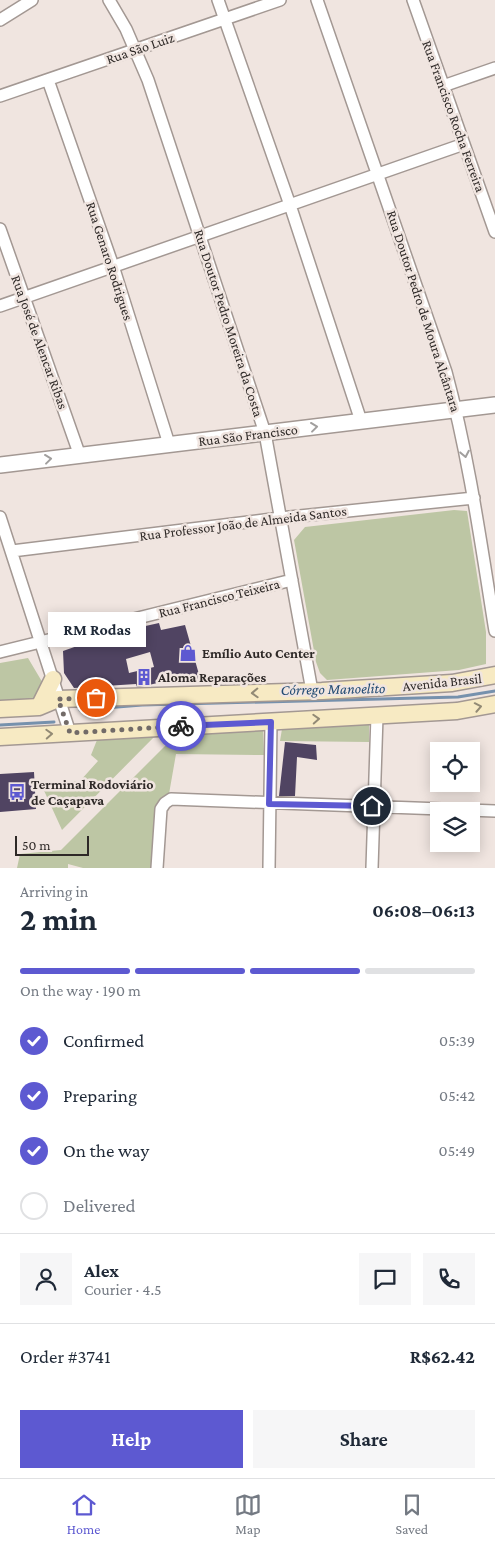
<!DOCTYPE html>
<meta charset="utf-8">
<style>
:root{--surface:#fff;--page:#f6f6f7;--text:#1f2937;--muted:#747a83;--line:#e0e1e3;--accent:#5d59d1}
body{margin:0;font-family:"Crimson Pro",serif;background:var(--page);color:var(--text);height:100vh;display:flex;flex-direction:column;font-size:19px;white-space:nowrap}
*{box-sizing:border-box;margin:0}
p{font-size:16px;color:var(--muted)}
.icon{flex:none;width:28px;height:28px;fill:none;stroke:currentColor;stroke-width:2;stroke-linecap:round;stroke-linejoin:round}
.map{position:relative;height:868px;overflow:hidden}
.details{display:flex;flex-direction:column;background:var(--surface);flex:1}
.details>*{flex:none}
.controls{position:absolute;left:430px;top:742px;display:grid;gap:10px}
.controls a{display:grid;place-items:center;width:50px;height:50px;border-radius:0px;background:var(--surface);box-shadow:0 2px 12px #0003;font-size:25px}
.scale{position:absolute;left:15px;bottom:12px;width:74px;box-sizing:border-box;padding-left:5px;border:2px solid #2e2927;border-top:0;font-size:14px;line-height:18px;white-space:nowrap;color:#2e2927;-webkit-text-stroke:4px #f0e5e0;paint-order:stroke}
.pin{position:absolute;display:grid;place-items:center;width:42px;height:42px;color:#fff;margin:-21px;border:2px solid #fff;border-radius:50%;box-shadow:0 1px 5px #0007}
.courier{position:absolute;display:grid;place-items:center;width:50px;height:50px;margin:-25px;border:4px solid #5d59d1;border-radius:50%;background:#fff;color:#222;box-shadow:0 1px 6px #0007}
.bubble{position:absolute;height:35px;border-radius:0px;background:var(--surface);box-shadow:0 2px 12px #0003;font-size:16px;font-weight:700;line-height:35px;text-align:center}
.overview em{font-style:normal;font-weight:700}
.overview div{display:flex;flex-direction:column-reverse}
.overview{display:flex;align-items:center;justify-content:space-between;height:85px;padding:0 20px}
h1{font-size:32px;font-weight:700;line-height:38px}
.bar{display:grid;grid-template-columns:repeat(4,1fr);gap:8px 5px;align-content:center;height:60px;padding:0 20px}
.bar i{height:6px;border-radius:4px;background:var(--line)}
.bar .active{background:var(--accent)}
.bar p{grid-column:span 4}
.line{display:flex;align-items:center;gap:12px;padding:0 20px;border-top:1px solid var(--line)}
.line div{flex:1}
.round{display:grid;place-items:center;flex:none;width:52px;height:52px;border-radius:0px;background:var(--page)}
ol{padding:0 20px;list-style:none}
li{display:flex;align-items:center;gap:15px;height:55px}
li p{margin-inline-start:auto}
li .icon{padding:5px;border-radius:50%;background:var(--accent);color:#fff;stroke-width:4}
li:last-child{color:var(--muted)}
li i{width:28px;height:28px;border:2px solid var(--line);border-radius:50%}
.button{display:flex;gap:10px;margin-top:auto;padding:10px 20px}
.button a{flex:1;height:58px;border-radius:0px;background:var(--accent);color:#fff;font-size:20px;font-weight:700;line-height:58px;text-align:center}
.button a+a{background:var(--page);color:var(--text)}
.menu{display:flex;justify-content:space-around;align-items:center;height:70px;border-top:1px solid var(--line);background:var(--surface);font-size:14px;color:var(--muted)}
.menu a{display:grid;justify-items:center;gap:2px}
.menu .active{color:var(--accent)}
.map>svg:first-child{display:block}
</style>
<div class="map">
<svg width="495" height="868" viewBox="0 0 495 868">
<rect width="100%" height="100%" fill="#f0e5e0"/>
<path fill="#bdc6a4" d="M454 510 467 511 486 632V664L459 670 327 680 320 673 316 662 294 540 305 527Z
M28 658 44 685 36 698 0 702V663Z
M369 724V742L280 741 282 729Z
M263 729 264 755 176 754 169 794 161 798 151 868H83L68 864V868H17L20 854 61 850 176 735Z
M156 735 62 830 41 784 80 781 98 761 91 755 97 740Z"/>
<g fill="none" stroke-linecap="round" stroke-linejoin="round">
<path stroke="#7691ad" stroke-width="3" d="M80 710 142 705 458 697 495 691
M0 725 54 722"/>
</g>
<path fill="#504462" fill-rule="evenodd" d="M159 623 161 630 185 625 200 678 190 681 188 676 140 687H137L136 684 74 688 64 673 63 651 100 638 101 644 124 638 123 631ZM150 652 154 667 129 673 126 659Z
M285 742 316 745 317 760 297 757 295 796H279Z
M34 772 36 809 0 812V774Z"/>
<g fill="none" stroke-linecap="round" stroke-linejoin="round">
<g stroke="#a39893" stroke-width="14">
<path id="minor" d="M109 0 126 29 148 80 265 433 312 691
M218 0 290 205 361 421
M317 0 446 372C469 457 481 544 495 631
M413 0 495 232
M0 20 32 0
M48 80 113 266 169 444
M443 86 495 68
M0 96 280 0
M0 229 80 456
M0 306 464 144
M0 517 70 733
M12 551 280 518 474 498
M0 652 292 580
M157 868 161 809 165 803 171 799 495 811
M269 868 271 722
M372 868 377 716"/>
</g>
<g stroke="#a39893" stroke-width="18">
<path id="tertiary" d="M0 465 495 405"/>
</g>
<g stroke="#a39893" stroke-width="19">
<path id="secondary" d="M39 707 53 679
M0 709 39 707 58 699 322 691 452 683 495 675
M0 737 457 711 495 704"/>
</g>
<use href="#minor" stroke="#fff" stroke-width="11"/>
<use href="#tertiary" stroke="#fff" stroke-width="15"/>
<use href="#secondary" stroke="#f7eac3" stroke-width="16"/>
</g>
<defs><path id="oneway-chevron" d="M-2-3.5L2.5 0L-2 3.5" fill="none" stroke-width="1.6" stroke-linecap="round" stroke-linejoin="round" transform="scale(1.25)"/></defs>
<g stroke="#a19f9e">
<use href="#oneway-chevron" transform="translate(314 427) rotate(-7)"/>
<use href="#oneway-chevron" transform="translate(465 454) rotate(79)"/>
<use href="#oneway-chevron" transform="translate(48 459) rotate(-7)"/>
</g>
<g stroke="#928a75">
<use href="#oneway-chevron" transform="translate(255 693) rotate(178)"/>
<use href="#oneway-chevron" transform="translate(478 707) rotate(-11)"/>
<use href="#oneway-chevron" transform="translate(316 719) rotate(-3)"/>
<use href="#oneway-chevron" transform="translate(49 734) rotate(-3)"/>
</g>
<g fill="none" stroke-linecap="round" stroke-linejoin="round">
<path stroke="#726b68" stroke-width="5" stroke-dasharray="0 9" d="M96 698 58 699 70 733 181 726"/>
<path stroke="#5d59d1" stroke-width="6" d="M181 726 271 722 269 804 372 806"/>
</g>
<defs>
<g id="shop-bare" transform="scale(1.35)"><path d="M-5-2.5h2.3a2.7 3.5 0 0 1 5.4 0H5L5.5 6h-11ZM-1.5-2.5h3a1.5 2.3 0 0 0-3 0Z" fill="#5d59d1" stroke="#f0e5e0" stroke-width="2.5" paint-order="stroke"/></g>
<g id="building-bare" transform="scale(1.35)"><path d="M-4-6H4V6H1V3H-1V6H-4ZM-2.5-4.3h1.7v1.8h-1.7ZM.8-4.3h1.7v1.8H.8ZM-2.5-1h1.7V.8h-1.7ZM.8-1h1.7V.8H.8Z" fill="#5d59d1" stroke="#f0e5e0" stroke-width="2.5" paint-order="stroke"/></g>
<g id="bus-bare" transform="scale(1.35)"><path d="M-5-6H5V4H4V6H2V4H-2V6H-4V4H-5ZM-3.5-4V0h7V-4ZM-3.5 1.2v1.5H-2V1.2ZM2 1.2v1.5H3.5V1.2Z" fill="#5d59d1" stroke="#f0e5e0" stroke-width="2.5" paint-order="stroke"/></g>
</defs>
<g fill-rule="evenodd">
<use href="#shop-bare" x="188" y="653"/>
<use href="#building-bare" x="144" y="677"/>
<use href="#bus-bare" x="17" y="792"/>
</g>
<g text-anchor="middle" stroke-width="5" stroke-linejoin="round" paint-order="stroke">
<g font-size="14" fill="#2e2927" stroke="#f0e5e0">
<text transform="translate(140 48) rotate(-19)" y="5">Rua São Luiz</text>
<text transform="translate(454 116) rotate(70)" y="5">Rua Francisco Rocha Ferreira</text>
<text transform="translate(110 261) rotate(72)" y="5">Rua Genaro Rodrigues</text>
<text transform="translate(424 311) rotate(72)" y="5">Rua Doutor Pedro de Moura Alcântara</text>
<text transform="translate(229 323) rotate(72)" y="5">Rua Doutor Pedro Moreira da Costa</text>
<text transform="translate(40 342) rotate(70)" y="5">Rua José de Alencar Ribas</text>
<text transform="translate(248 435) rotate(-7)" y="5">Rua São Francisco</text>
<text transform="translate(243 523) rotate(-7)" y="5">Rua Professor João de Almeida Santos</text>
<text transform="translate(219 598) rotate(-14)" y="5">Rua Francisco Teixeira</text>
<text transform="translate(442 682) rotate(-6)" y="5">Avenida Brasil</text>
</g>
<g font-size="14" font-weight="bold" fill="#2e2927" stroke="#f0e5e0" text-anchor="start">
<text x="202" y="658">Emílio Auto Center</text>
<text x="158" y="682">Aloma Reparações</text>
<text x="31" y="789">Terminal Rodoviário<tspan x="31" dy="16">de Caçapava</tspan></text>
</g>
<g font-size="15" font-style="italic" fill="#224b73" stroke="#f0e5e0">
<text transform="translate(333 689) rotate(-1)" y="5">Córrego Manoelito</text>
</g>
</g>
</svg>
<div class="controls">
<a><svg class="icon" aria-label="locate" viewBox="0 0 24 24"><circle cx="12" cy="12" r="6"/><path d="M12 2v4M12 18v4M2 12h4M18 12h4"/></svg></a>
<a><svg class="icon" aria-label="layers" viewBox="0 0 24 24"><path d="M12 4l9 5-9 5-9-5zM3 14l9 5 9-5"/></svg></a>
</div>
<div class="scale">50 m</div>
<div class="pin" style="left:96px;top:698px;background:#ea580c"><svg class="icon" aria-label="bag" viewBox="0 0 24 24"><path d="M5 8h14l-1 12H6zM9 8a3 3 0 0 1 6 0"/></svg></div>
<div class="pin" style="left:372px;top:806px;background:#1f2937"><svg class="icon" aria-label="home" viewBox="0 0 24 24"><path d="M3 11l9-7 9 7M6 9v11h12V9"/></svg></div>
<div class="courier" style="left:181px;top:726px"><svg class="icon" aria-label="bike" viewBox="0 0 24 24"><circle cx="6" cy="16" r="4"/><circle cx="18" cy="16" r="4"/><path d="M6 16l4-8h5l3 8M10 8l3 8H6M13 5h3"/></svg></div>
<div class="bubble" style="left:48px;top:612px;width:98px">RM Rodas</div>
</div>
<section class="details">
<div class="overview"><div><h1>2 min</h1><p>Arriving in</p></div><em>06:08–06:13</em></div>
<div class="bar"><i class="active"></i><i class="active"></i><i class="active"></i><i></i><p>On the way · 190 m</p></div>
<ol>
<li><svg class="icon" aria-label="check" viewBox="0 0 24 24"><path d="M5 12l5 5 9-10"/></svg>Confirmed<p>05:39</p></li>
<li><svg class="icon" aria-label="check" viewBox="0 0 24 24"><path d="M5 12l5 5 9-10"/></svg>Preparing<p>05:42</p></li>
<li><svg class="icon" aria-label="check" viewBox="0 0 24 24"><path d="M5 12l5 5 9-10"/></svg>On the way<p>05:49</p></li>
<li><i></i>Delivered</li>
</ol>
<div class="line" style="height:90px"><a class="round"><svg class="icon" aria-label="person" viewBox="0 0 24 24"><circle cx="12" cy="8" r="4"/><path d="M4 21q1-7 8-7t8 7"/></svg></a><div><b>Alex</b><p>Courier · 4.5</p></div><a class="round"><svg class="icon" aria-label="chat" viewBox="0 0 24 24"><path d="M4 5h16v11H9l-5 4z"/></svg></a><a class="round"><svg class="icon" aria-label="phone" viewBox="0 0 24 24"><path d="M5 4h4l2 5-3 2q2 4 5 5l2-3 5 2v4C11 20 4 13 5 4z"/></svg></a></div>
<div class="line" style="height:65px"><div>Order #3741</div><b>R$62.42</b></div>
<div class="button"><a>Help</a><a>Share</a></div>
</section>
<nav class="menu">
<a class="active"><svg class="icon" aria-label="home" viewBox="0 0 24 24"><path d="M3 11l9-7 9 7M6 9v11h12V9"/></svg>Home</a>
<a><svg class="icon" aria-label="map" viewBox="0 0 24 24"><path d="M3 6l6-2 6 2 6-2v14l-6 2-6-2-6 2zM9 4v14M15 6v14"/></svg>Map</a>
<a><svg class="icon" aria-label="saved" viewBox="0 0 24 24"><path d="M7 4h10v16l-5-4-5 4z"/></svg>Saved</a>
</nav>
